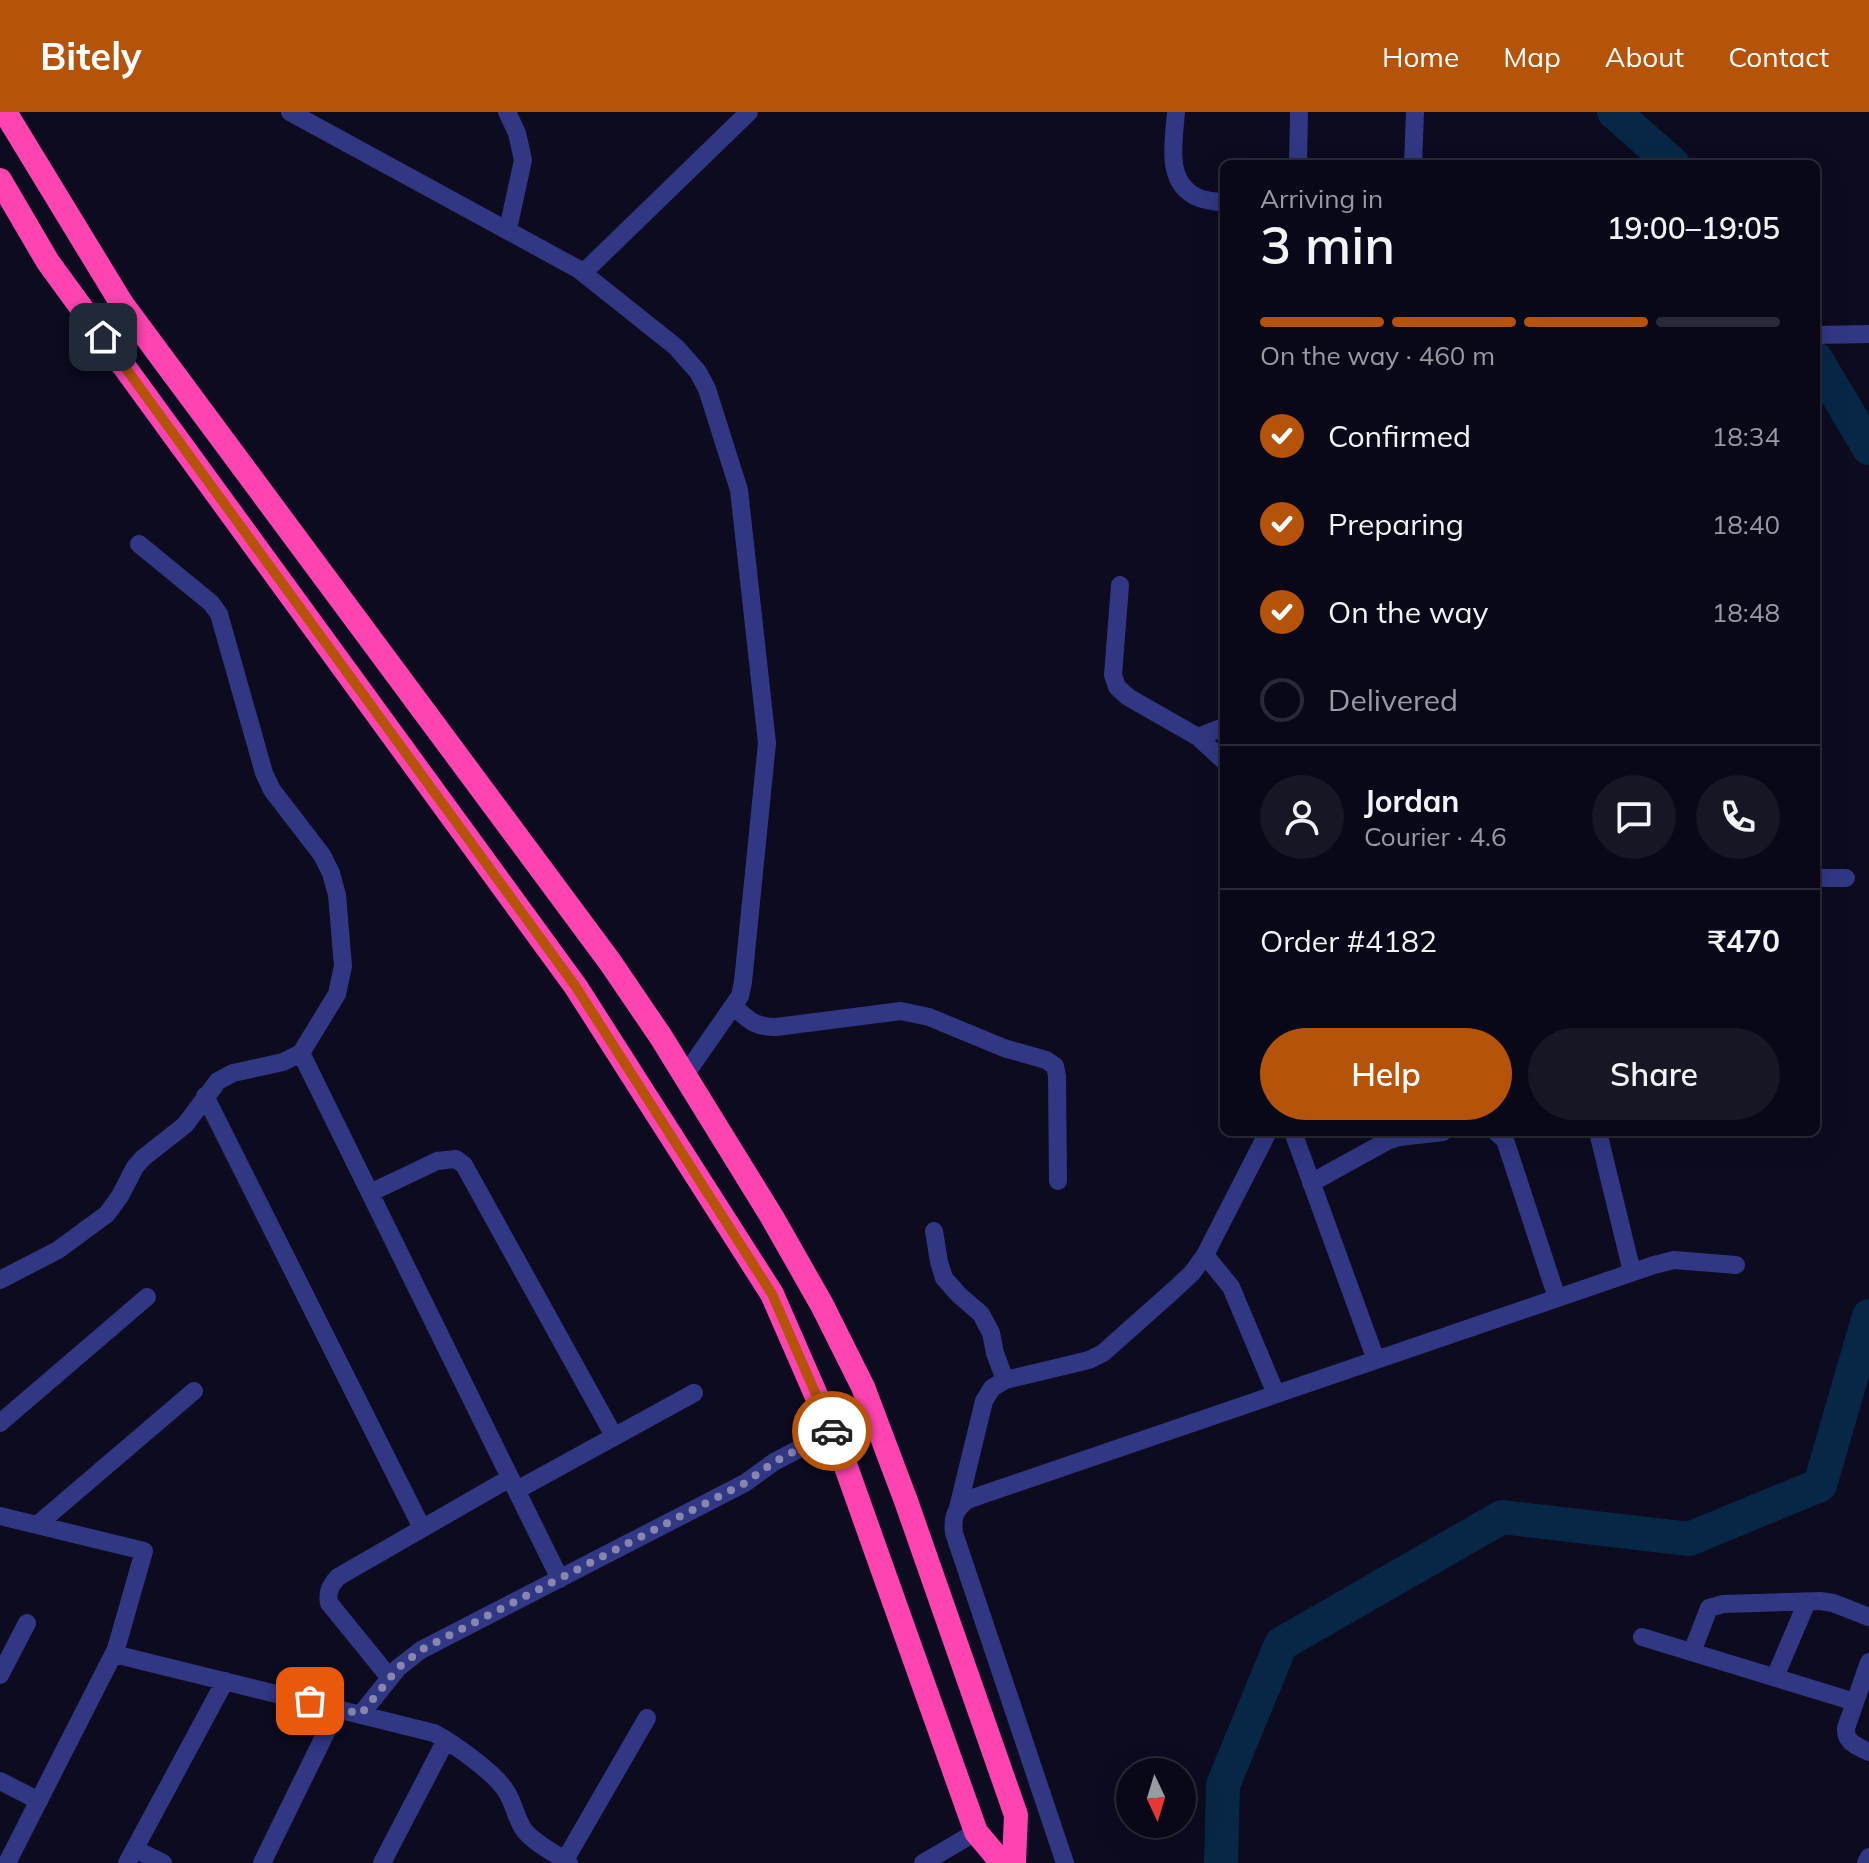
<!DOCTYPE html>
<meta charset="utf-8">
<style>
:root{--surface:#090818;--page:#171625;--text:#f1f3f6;--muted:#999aa2;--line:#292937;--accent:#b45309}
body{margin:0;font-family:Mulish,sans-serif;background:var(--page);color:var(--text);height:100vh;display:flex;flex-direction:column;font-size:30px;white-space:nowrap}
*{box-sizing:border-box;margin:0}
p{font-size:26px;color:var(--muted)}
.icon{flex:none;width:44px;height:44px;fill:none;stroke:currentColor;stroke-width:2;stroke-linecap:round;stroke-linejoin:round}
.map{position:relative;flex:1;overflow:hidden}
.details{position:absolute;left:1220px;top:48px;width:600px;height:976px;display:flex;flex-direction:column;background:var(--surface);border-radius:12px;box-shadow:0 8px 32px #0002,0 0 0 2px var(--line)}
.details>*{flex:none}
.needle{width:52px;rotate:176deg}
.tools{position:absolute;left:1116px;top:1646px;display:grid;gap:16px}
.tools a{display:grid;place-items:center;width:80px;height:80px;border-radius:50%;background:var(--surface);box-shadow:0 8px 32px #0002,0 0 0 2px var(--line);font-size:40px}
.pin{position:absolute;display:grid;place-items:center;width:68px;height:68px;color:#fff;margin:-34px;border-radius:16px;box-shadow:0 4px 12px #0006}
.courier{position:absolute;display:grid;place-items:center;width:80px;height:80px;margin:-40px;border:6px solid #b45309;border-radius:50%;background:#fff;color:#222;box-shadow:0 2px 10px #0007}
.headline em{font-style:normal;font-weight:600}
.headline div{display:flex;flex-direction:column-reverse}
.headline{display:flex;align-items:center;justify-content:space-between;height:136px;padding:0 40px}
h1{font-size:52px;font-weight:600;line-height:60px}
.bar{display:grid;grid-template-columns:repeat(4,1fr);gap:12px 8px;align-content:center;height:96px;padding:0 40px}
.bar i{height:10px;border-radius:6px;background:var(--line)}
.bar .selected{background:var(--accent)}
.bar p{grid-column:span 4}
.line{display:flex;align-items:center;gap:20px;padding:0 40px;border-top:2px solid var(--line)}
.line div{flex:1}
.round{display:grid;place-items:center;flex:none;width:84px;height:84px;border-radius:42px;background:var(--page)}
ol{padding:0 40px;list-style:none}
li{display:flex;align-items:center;gap:24px;height:88px}
li p{margin-inline-start:auto}
li .icon{padding:8px;border-radius:50%;background:var(--accent);color:#fff;stroke-width:4}
li:last-child{color:var(--muted)}
li i{width:44px;height:44px;border:4px solid var(--line);border-radius:50%}
.primary-button{display:flex;gap:16px;margin-top:auto;padding:16px 40px}
.primary-button a{flex:1;height:92px;border-radius:48px;background:var(--accent);color:#fff;font-size:32px;font-weight:600;line-height:92px;text-align:center}
.primary-button a+a{background:var(--page);color:var(--text)}
header{display:flex;align-items:center;gap:48px;box-sizing:border-box;height:112px;padding:0 40px;background:var(--accent);color:#fff}
header strong{font-size:38px}
nav{display:flex;gap:44px;margin-inline-start:auto;font-size:28px}
.map>svg:first-child{display:block}
</style>
<header>
<strong>Bitely</strong>
<nav><a>Home</a><a>Map</a><a>About</a><a>Contact</a></nav>
</header>
<div class="map">
<svg width="1869" height="1751" viewBox="0 0 1869 1751">
<rect width="100%" height="100%" fill="#0c0b20"/>
<g fill="none" stroke-linecap="round" stroke-linejoin="round">
<path stroke="#082746" stroke-width="34" d="M1614 0 1673 52
M1816 247 1869 336
M1221 1751 1223 1673 1281 1532 1502 1405 1689 1427 1820 1373 1869 1204"/>
<path stroke="#313783" stroke-width="18" d="M290 0 578 157 676 235 698 260 707 277 739 378 767 631 743 870 740 884 685 963
M507 0 517 21 523 48 508 117
M1176 0C1174 29 1164 72 1199 86 1206 89 1216 89 1224 91
M1298 52 1299 0
M1413 52 1415 0
M583 161 749 0
M1816 223 1869 222
M1120 473 1113 563 1117 575 1128 585 1198 625 1224 649
M1198 625 1224 615
M1816 766H1846
M733 894C749 908 754 915 776 915L901 899 929 905 1004 936 1046 948 1055 954 1057 964 1058 1069
M301 941 560 1467
M205 984 422 1416
M1293 1020 1376 1248
M1496 1020 1505 1028 1557 1186
M1598 1020 1632 1160
M1311 1071 1387 1029 1400 1025 1443 1020
M370 1081 437 1049 456 1047 464 1053 614 1324
M934 1119 939 1150 944 1166 959 1183 981 1202 991 1221 995 1241 1005 1268
M1205 1143 1231 1175 1276 1282
M0 1168 58 1138 107 1102 120 1084 135 1055 143 1046 185 1013 218 969 233 961 283 950 301 941 337 882 343 854 337 783 331 761 322 743 272 678 264 661 219 502 211 491 139 432
M0 1311 147 1185
M517 1378 694 1281
M958 1396 984 1289 992 1276 1005 1268 1089 1248 1103 1241 1175 1177 1192 1161 1205 1143 1268 1020
M0 1404 144 1439 116 1537 7 1751
M37 1413 194 1279
M1642 1525 1855 1590
M1692 1540 1709 1496 1723 1492 1820 1489 1833 1491 1869 1505
M114 1542 434 1621C454 1632 494 1660 506 1679 514 1691 516 1707 524 1718 535 1732 555 1741 569 1751
M1869 1550 1846 1616C1845 1631 1857 1634 1869 1640
M0 1563 27 1511
M1775 1565 1807 1490
M390 1566 329 1491C327 1480 330 1474 338 1465L510 1366
M361 1602 398 1556 421 1538 745 1371 774 1350 833 1319
M0 1669 39 1689
M135 1737 163 1751
M565 1748 647 1606
M127 1751 225 1569
M262 1751 338 1596
M382 1751 446 1628
M923 1751 976 1720
M1065 1751 954 1421C952 1405 955 1398 967 1388L1654 1153 1674 1148 1736 1153
M1866 1751 1869 1745"/>
<path stroke="#ff44b2" stroke-width="24" d="M5 0 122 192 610 850 661 925 772 1105 822 1193 863 1275 906 1389 1016 1703 1014 1751
M0 68 48 150 576 875 772 1182 840 1338 976 1720 1002 1751"/>
</g>
<g fill="none" stroke-linecap="round" stroke-linejoin="round">
<path stroke="#8786b1" stroke-width="8" stroke-dasharray="0 14.4" d="M310 1589 361 1602 398 1556 421 1538 745 1371 774 1350 832 1319"/>
<path stroke="#b45309" stroke-width="10" d="M103 225 576 875 772 1182 832 1319"/>
</g>
</svg>
<div class="tools">
<a><svg class="needle" viewBox="-14 -14 28 28"><path d="M0-13l5 13h-10z" fill="#e53935"/><path d="M0 13l5-13h-10z" fill="#999aa2"/></svg></a>
</div>
<div class="pin" style="left:310px;top:1589px;background:#ea580c"><svg class="icon" aria-label="bag" viewBox="0 0 24 24"><path d="M5 8h14l-1 12H6zM9 8a3 3 0 0 1 6 0"/></svg></div>
<div class="pin" style="left:103px;top:225px;background:#1f2937"><svg class="icon" aria-label="home" viewBox="0 0 24 24"><path d="M3 11l9-7 9 7M6 9v11h12V9"/></svg></div>
<div class="courier" style="left:832px;top:1319px"><svg class="icon" aria-label="car" viewBox="0 0 24 24"><path d="M5 17H2v-5l4-1 3-4h7l3 4 3 1v5h-3M9 17h6M6 11h13"/><circle cx="7" cy="17" r="2"/><circle cx="17" cy="17" r="2"/></svg></div>
<section class="details">
<div class="headline"><div><h1>3 min</h1><p>Arriving in</p></div><em>19:00–19:05</em></div>
<div class="bar"><i class="selected"></i><i class="selected"></i><i class="selected"></i><i></i><p>On the way · 460 m</p></div>
<ol>
<li><svg class="icon" aria-label="check" viewBox="0 0 24 24"><path d="M5 12l5 5 9-10"/></svg>Confirmed<p>18:34</p></li>
<li><svg class="icon" aria-label="check" viewBox="0 0 24 24"><path d="M5 12l5 5 9-10"/></svg>Preparing<p>18:40</p></li>
<li><svg class="icon" aria-label="check" viewBox="0 0 24 24"><path d="M5 12l5 5 9-10"/></svg>On the way<p>18:48</p></li>
<li><i></i>Delivered</li>
</ol>
<div class="line" style="height:144px"><a class="round"><svg class="icon" aria-label="person" viewBox="0 0 24 24"><circle cx="12" cy="8" r="4"/><path d="M4 21q1-7 8-7t8 7"/></svg></a><div><b>Jordan</b><p>Courier · 4.6</p></div><a class="round"><svg class="icon" aria-label="chat" viewBox="0 0 24 24"><path d="M4 5h16v11H9l-5 4z"/></svg></a><a class="round"><svg class="icon" aria-label="phone" viewBox="0 0 24 24"><path d="M5 4h4l2 5-3 2q2 4 5 5l2-3 5 2v4C11 20 4 13 5 4z"/></svg></a></div>
<div class="line" style="height:104px"><div>Order #4182</div><b>₹470</b></div>
<div class="primary-button"><a>Help</a><a>Share</a></div>
</section>
</div>
